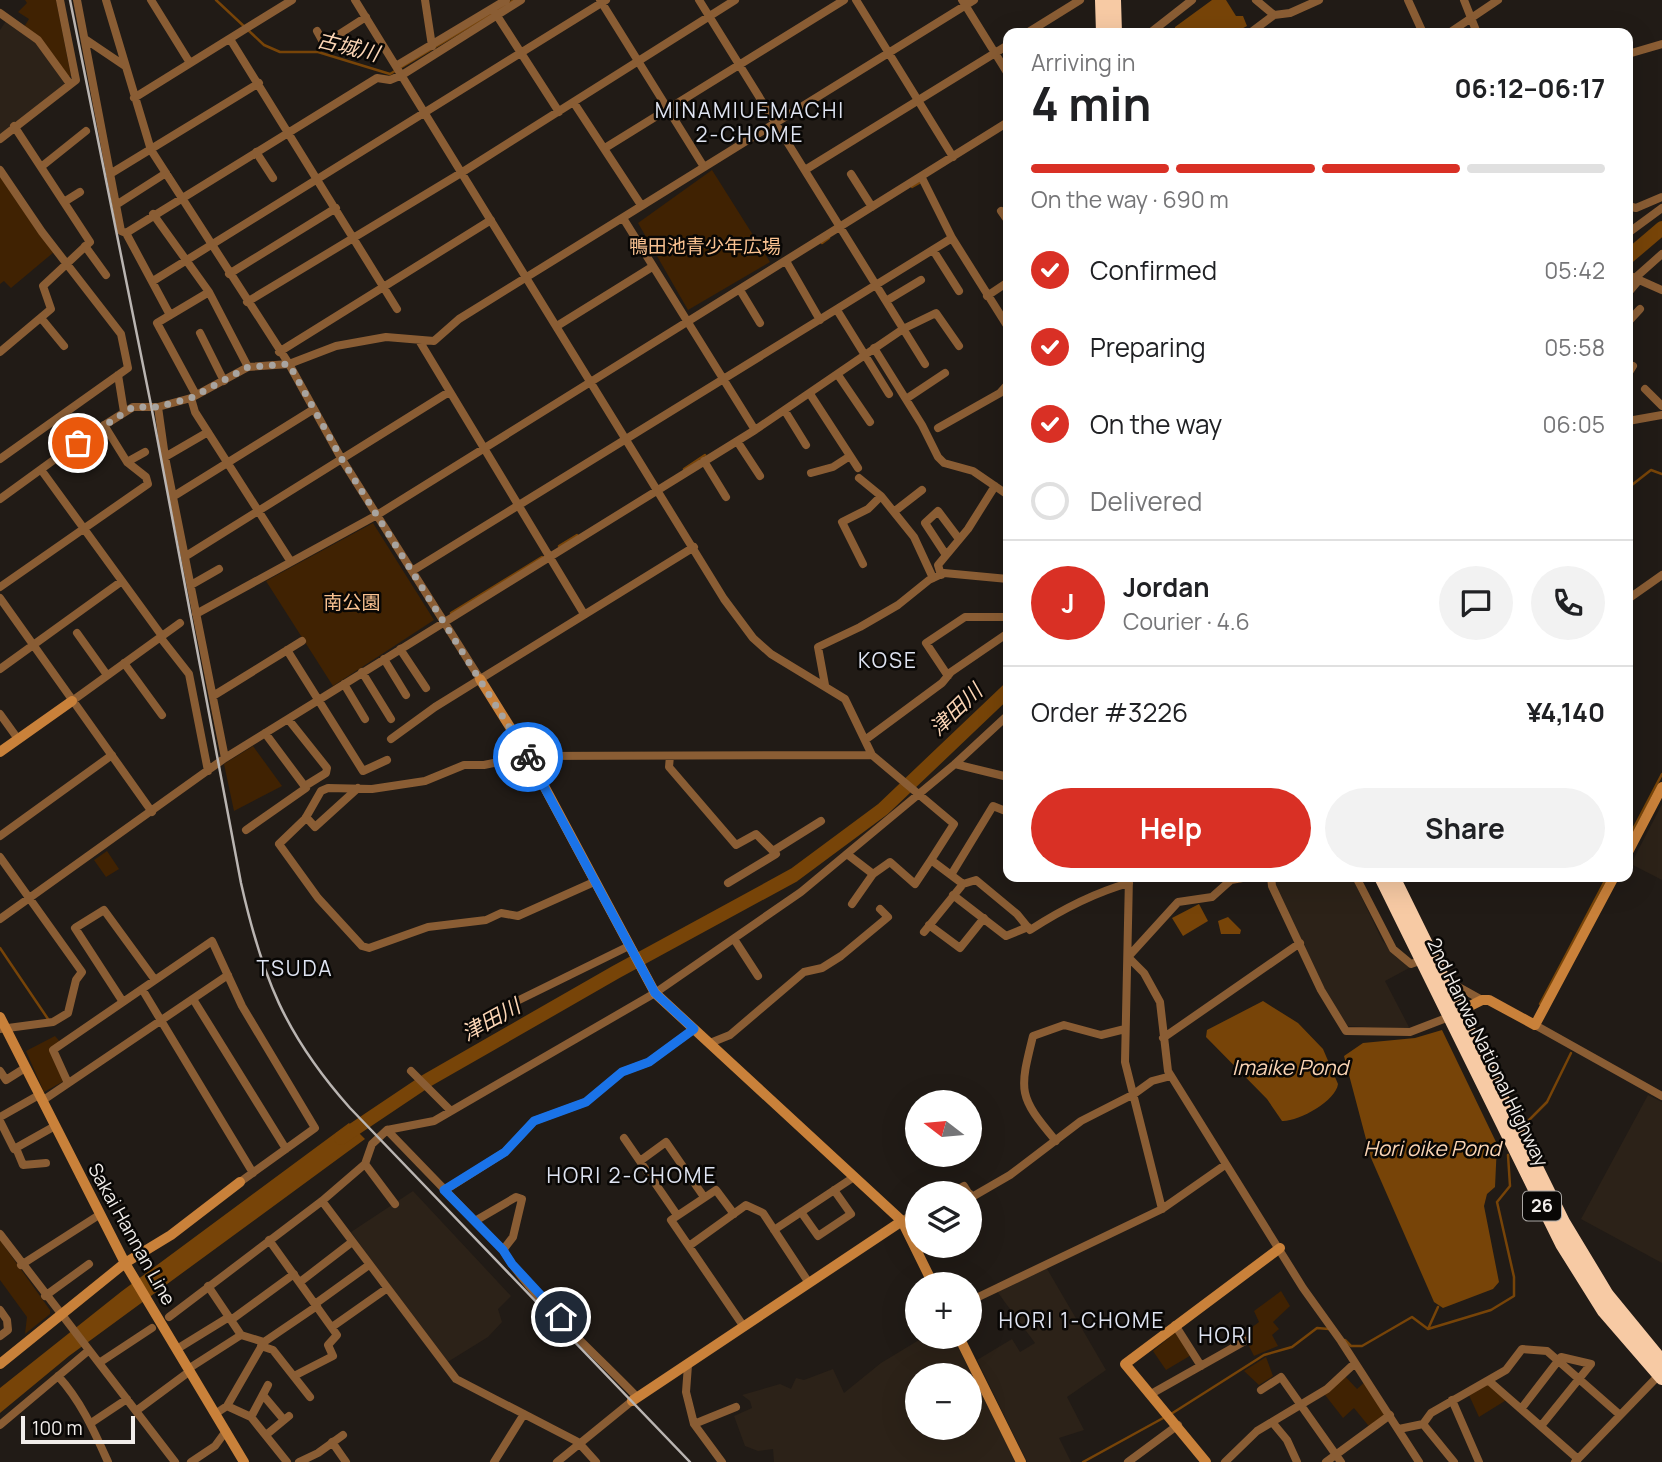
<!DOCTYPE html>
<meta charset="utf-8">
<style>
:root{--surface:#fff;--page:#f2f2f2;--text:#202124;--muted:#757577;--line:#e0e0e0;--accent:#d93025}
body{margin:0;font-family:Manrope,"Noto Sans JP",sans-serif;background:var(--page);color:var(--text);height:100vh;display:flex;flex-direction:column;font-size:26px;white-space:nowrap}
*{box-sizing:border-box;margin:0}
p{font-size:23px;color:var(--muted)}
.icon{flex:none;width:38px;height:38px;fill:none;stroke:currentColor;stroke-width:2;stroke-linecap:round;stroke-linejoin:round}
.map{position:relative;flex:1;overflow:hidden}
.sheet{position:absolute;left:1003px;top:28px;width:630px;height:854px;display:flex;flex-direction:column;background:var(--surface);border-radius:14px;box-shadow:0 7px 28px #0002}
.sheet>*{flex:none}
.needle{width:46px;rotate:286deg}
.controls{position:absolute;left:905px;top:1090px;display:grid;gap:14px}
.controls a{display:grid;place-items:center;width:77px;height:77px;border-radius:50%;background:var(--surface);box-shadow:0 7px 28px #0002;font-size:35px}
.scale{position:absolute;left:21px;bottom:18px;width:114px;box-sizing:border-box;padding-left:7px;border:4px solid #f1edea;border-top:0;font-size:19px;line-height:24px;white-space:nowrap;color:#f1edea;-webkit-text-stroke:5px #090705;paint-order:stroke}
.pin{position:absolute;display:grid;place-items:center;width:60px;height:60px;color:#fff;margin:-30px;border:4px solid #fff;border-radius:50%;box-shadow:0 2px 7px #0007}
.courier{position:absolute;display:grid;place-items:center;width:70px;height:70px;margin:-35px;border:5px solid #1a73e8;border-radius:50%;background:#fff;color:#222;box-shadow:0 2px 9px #0007}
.overview em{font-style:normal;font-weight:700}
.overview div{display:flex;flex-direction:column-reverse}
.overview{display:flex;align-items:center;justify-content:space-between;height:119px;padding:0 28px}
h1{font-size:46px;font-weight:700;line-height:52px}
.bar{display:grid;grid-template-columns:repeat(4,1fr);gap:10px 7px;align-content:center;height:84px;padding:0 28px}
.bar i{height:9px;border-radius:5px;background:var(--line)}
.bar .active{background:var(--accent)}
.bar p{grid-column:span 4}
.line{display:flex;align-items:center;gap:18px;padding:0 28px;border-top:2px solid var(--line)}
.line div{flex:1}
.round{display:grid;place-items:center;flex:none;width:74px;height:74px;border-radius:37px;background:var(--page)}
ol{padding:0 28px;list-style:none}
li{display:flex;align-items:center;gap:21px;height:77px}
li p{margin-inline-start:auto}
li .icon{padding:7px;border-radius:50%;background:var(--accent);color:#fff;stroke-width:4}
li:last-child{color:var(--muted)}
li i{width:38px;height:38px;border:4px solid var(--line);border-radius:50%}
.cta{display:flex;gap:14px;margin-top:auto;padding:14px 28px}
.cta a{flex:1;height:80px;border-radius:42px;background:var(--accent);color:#fff;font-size:28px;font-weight:700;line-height:80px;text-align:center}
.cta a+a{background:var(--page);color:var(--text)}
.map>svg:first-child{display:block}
</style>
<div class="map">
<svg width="1662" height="1462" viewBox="0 0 1662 1462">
<rect width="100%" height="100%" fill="#211b16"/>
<path fill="#2c2218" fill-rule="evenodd" d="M6 21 40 46 66 83 0 136V30Z
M1662 804V880L1631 864Z
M1274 877H1352L1382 940 1396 957 1411 967 1385 981 1410 1029 1348 1026 1322 986 1273 885Z
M1648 1095 1662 1102V1263L1581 1219Z
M413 1191 511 1296 498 1309 502 1322 488 1337 446 1363 351 1232Z
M1046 1267 1106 1370 1067 1397 1084 1430 1059 1438 1071 1462H1027L977 1360 1012 1339 1020 1352 1035 1343 996 1290Z
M924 1337H938L944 1350 958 1346 1016 1462H774L773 1449 758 1451 745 1446 734 1416 752 1408 750 1401 742 1395 780 1384 791 1389 796 1378 804 1380 833 1369 844 1393 881 1363ZM917 1376H970V1428H917Z"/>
<path fill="#402202" d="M25 0H56L71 76H67L24 27 29 19 18 12 27 3Z
M712 170 770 262 688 310 638 223Z
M0 176 54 252 11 288 4 281 0 284Z
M373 523 434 620 333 686 266 581Z
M253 746 282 786 234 811 224 764Z
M107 851 119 869 106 877 94 860Z
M55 1036 61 1043 51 1051 64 1081 44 1092 26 1051Z
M0 1240 50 1310V1314L25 1334 27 1317 0 1280Z
M1281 1291 1290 1306 1273 1322 1279 1329 1272 1335 1278 1346 1254 1356 1243 1334 1259 1322 1254 1311Z
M1178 1330 1193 1354 1166 1370 1153 1351Z
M1266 1357 1273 1376 1259 1385 1244 1371Z
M1343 1374 1357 1389 1367 1380 1390 1415 1372 1430 1354 1408 1343 1418 1322 1391Z
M1489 1381 1508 1399 1479 1417 1468 1393Z"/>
<path fill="#774408" d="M1212 0H1226L1236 16H1243L1247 26 1234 33H1175V27Z
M1199 904 1208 921 1183 936 1172 918Z
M1228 917 1241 930 1240 934H1221L1218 921Z
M1263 1001 1298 1023 1323 1049 1338 1084C1336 1101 1298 1122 1282 1121L1267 1099 1206 1037 1207 1030Z
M1442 1030 1497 1144 1495 1187 1487 1194 1484 1206 1499 1282 1493 1289 1443 1308 1434 1302 1371 1158 1344 1056 1363 1043 1415 1038Z
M349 1123 365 1139 69 1356 0 1413V1388L122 1291Z"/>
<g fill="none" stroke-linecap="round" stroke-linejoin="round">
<path stroke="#774408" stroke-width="2.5" d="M216 0 264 45 280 52H318L390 74 514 0
M1156 33 1163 29 1166 33
M912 187 921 182
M822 243 829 238
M684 469 705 455
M1628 488 1651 470 1662 474
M559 546 577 535
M451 613 542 557
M1628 839 1662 774
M0 948 48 1019
M1540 1004 1607 877
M1524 1125 1547 1102 1571 1053
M1428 1329 1491 1310 1514 1296V1277L1497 1202 1510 1186 1508 1155
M1345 1340 1351 1346H1362L1412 1317 1428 1329 1438 1307
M1171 1414 1264 1355 1292 1347 1317 1328 1329 1329
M1083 1462 1165 1417"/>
<path stroke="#774408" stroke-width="14" d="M1628 257 1662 228
M341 1138 426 1081 616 972 794 875 883 809 1008 690"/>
<path stroke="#8a5d34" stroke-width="8" d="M77 0 121 231 126 233 377 78 390 80 402 75 521 0
M106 0 151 150 289 364 341 458 480 679
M151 0 190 63
M355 0 724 599 753 638 771 654 845 699 872 755
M425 0 432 46
M600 0 704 167
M699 0 925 364
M856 0 953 157
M962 0 1008 74
M1256 0 1274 15
M1408 0 1423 33
M1464 0 1477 33
M494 11 559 112
M0 13 38 40 70 84
M317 31 322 40 327 42 366 17
M1027 33 1080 0
M1150 33 1192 0
M1250 33 1274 15 1290 13 1319 0
M1449 33 1498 0
M85 39 125 66
M230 39 397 309
M1628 54 1662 44
M396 66 506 0
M134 98 292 0
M574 103 641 205
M0 139 76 80 60 0
M605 148 844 0
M256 152 273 178
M41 167 86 131
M0 170 42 232 121 334 128 368 0 459
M805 170 1008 45
M110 174 259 83
M851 174 872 207
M64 202 80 192
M116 205 166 173
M1628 206 1636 208 1662 197
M1001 211 1008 221
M153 214 209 292 248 367
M623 218 755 430
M126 233 170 315
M1628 233 1662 208
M952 238 1008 327
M85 246 106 275
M933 250 959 291
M786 261 820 320
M229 274 336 208
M1628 275 1662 290
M1635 278 1662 254
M153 281 606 0
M740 290 760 323
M1628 293 1639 280
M987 296 1008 282
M886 301 921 280
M247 302 461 173 735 0
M837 310 889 394
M41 318 64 346
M1628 322 1640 309
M557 326 652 267
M200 333 224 381
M420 342 584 614
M874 348 922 425 938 457 944 463 973 471 1008 495
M0 352 51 309 43 286 90 242 14 126
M279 352 491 220
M1628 374 1633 366
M118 375 124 412
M838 375 870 422
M1645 389 1662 406
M810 394 858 468
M196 395 157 323 209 292
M191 398 195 412 291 562
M906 399 945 373
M158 407 165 457 225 758
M785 411 806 445
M1628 421 1662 415
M938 428 1000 393 1008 384
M737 441 760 476
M165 457 208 432
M704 461 726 497
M127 462 145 452
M42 471 162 636 72 701
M811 473 833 467 850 456
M859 478 881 496
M174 496 314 409
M0 499 84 438 133 407H158L191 398 248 367 289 364 336 346 386 337 434 341 459 319 974 0
M895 511 922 490
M946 555 925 523 938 511 959 539
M186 556 449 392
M863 564 842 522 868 509 881 496 914 537 933 578
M412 571 952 238 921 176
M941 575 938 565 968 529 995 486
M191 585 219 569
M0 587 148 484 146 477 127 462 104 425
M0 598 152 812
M1628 599 1662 575
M196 614 377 515 1008 122
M77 633 107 675
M162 636 180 623
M160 637 189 674 208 771
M400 649 426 688
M287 650 363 771 387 760
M384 659 406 695
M124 663 162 715
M0 669 122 581
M362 672 391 719
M948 676 926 643 965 617H1008
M344 684 365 719
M825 685 818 647 860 627 898 605 929 580 944 573 1008 579
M213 696 302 641
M0 714 18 739
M288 719 327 768 326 773 305 786
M391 739 435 707 694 547
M865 740 942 683 951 672 1008 633
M670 756 669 767 736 845 756 834 776 854 728 883
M955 764 1008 777
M306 817 315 827 358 788
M246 830 306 788 265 733
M0 836 112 755
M773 851 821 821
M847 854 873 874
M0 857 82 972 76 980 68 1013 53 1022 0 1029
M951 875 993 806 1008 812
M1129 877 1125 1062 1162 1209
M1271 877 1272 886 1321 990 1346 1031 1410 1032 1449 1017
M1356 877 1393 949 1411 964 1425 959
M594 882 518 916 501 913 486 920 428 927 369 948 362 946 318 898 279 844 305 819 321 791 328 788 372 789 425 781 464 765H484L528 756 872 755 954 824 931 860 963 884
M953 895 1006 936 1028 927
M852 904 873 874 890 862 915 884 931 860
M0 919 225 758 755 430 903 329 936 313 959 346
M929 925 960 948 984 918
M924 932 963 884 976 880 1017 914 1030 930C1061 910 1093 893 1129 883
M734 939 758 976
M1128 957 1144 973 1160 1002 1168 1071 1303 1288 1341 1341 1419 1462
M1128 957 1178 902 1212 897 1231 880 1248 877
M1455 985 1482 1000
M142 989 253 1173
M193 999 286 1149
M123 1002 75 928 104 910 155 980
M515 1002 629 946
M1535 1025 1662 1096
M1163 1038 1300 943
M710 1043 730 1035 804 972 822 968 841 956 888 917 880 909
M0 1071 6 1080 25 1068
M411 1071 451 1111
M68 1083 53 1050 212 941 242 1006 315 1128 240 1182
M42 1101 228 975
M0 1117 39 1095
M0 1121 14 1149 55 1126
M387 1130 503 1250C531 1298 597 1355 637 1397
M624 1138 677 1215
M1056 1141C1018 1096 1019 1092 1033 1036L1064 1025 1101 1035 1125 1029
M16 1148 23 1165 46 1163
M640 1161 666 1142 704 1197
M365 1164 395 1204
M445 1190 505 1152 534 1121 586 1102 622 1072 649 1062 694 1029
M951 1194 964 1186 969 1194
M970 1194 972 1197 1010 1175 1081 1121 1134 1094 1152 1081 1171 1076
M322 1201 456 1379 578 1442 596 1462
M801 1212 818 1236 851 1214 834 1190
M734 1214 716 1190 671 1220 744 1327
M475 1221 516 1197 522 1199 513 1237 503 1250
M902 1221 917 1212
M774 1230 854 1177
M0 1234 175 1462
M269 1240 337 1335 328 1345 333 1356 294 1376
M689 1246 746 1205 763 1213 809 1283
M21 1265 99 1215
M300 1282 352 1242
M208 1286 241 1335 264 1342
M45 1296 89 1264
M970 1301 1162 1209 1225 1165
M315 1304 369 1265
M0 1310 7 1320 8 1330 0 1336
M169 1317 322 1201 365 1164 372 1144 387 1130 434 1121 655 993 801 892 955 764 1008 715
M231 1320 294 1274
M1175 1325 1201 1366
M332 1327 386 1289
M261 1346 273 1350 310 1397
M177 1349 229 1317
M99 1363 152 1328
M688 1365 686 1392 694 1424 722 1462
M188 1369 241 1335
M58 1376C81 1401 94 1431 108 1462
M1489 1381 1578 1459
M1261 1390 1281 1377 1341 1462
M1151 1394 1245 1341
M263 1395 284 1420
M1452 1400 1479 1462
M227 1406 251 1417 287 1462
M1521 1409 1561 1357 1591 1364 1541 1426
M136 1411 190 1371
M215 1414 227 1406 264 1342 317 1306
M251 1417 268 1385
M1272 1422 1287 1440 1297 1462
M91 1423 127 1399
M694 1424 736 1407
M1423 1424 1454 1462
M0 1425 88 1351
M1399 1429 1423 1424 1431 1413 1506 1370 1522 1349 1547 1351 1620 1415
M266 1435 289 1416
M332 1442 346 1462
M191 1462 215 1446 226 1431
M299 1462 318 1453 343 1435
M494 1462 524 1414
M557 1462 632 1401
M1128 1462 1178 1425
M1225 1462 1257 1431 1327 1389 1355 1363
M1326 1462 1390 1415
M1575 1462 1660 1374"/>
<path stroke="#c9813a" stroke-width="10" d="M480 679 528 756 655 993 902 1221 933 1284
M0 752 72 701
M1628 852 1662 787
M1454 1014 1482 1000H1489L1535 1025 1614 877
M0 1017 125 1263 244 1462
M959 1337 1021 1462
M0 1364 125 1263 171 1235 240 1182
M632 1401 902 1221
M1206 1462 1125 1364 1280 1248"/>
<path stroke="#f7caa4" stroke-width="14" d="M1102 0 1103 33
M1114 0 1115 33
M1381 877 1562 1244 1604 1311 1662 1378
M1393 877 1563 1222 1607 1295 1662 1362"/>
<path stroke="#bab5b2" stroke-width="2.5" d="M70 0 151 405 241 883C262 977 285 1035 350 1108L690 1462"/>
</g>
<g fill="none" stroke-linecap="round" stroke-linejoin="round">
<path stroke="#a8a4a0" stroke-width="7" stroke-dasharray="0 12.6" d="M78 443 133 407H158L191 398 248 367 289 364 341 458 528 757"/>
<path stroke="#1a73e8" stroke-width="9" d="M528 757 655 993 694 1029 649 1062 622 1072 586 1102 534 1121 505 1152 444 1190 503 1250 512 1264 561 1317"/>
</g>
<g text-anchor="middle" stroke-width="5" stroke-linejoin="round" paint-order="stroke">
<rect fill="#090705" stroke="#aba8a5" stroke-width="2" x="1523" y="1191.5" width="38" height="29" rx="5"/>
<g font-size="18" font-weight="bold" fill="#f1edea">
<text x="1542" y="1212">26</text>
</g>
<g font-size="19" fill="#fac291" stroke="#090705">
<text x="705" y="253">鴨田池青少年広場</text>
<text x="352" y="609">南公園</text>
</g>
<g font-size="19" fill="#f1edea" stroke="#090705">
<text transform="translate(1488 1052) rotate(64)" y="7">2nd Hanwa National Highway</text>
<text transform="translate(132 1234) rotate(61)" y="7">Sakai Hannan Line</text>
</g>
<g font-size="21" font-style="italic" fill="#fad4b4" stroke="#090705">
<text transform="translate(348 47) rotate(14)" y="7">古城川</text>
<text transform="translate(956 710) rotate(-44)" y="7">津田川</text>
<text transform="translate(491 1020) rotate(-29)" y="7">津田川</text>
<text x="1290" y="1075">Imaike Pond</text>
<text x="1432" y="1156">Hori oike Pond</text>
</g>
<g font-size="21" letter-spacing="2" fill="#dfe4f2" stroke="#090705">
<text x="750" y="118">MINAMIUEMACHI<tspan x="750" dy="24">2-CHOME</tspan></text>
<text x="888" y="668">KOSE</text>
<text x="295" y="976">TSUDA</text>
<text x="632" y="1183">HORI 2-CHOME</text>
<text x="1082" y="1328">HORI 1-CHOME</text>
<text x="1226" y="1343">HORI</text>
</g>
</g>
</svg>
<div class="controls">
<a><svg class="needle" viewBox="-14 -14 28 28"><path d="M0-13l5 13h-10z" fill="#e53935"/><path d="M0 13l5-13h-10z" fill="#757577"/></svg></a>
<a><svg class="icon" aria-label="layers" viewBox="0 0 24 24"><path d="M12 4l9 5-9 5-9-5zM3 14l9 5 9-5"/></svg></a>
<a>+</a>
<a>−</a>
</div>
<div class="scale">100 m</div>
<div class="pin" style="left:78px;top:443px;background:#ea580c"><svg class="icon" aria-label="bag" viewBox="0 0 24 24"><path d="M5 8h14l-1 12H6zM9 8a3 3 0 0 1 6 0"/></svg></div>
<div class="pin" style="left:561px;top:1317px;background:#1f2937"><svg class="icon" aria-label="home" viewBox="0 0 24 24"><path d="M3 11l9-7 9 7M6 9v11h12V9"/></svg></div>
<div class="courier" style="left:528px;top:757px"><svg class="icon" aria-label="bike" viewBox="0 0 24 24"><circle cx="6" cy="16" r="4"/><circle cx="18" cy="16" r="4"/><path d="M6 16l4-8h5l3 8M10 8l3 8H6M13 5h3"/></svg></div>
<section class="sheet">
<div class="overview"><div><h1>4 min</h1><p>Arriving in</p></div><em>06:12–06:17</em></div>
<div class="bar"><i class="active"></i><i class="active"></i><i class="active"></i><i></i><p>On the way · 690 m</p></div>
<ol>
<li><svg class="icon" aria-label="check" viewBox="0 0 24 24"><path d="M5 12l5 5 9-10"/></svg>Confirmed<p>05:42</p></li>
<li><svg class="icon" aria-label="check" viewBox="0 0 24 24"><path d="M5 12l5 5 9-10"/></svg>Preparing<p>05:58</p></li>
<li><svg class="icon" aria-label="check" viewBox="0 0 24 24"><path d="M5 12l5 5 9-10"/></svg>On the way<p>06:05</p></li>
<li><i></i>Delivered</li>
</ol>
<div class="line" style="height:126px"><b class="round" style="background:var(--accent);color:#fff">J</b><div><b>Jordan</b><p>Courier · 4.6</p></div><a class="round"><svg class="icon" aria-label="chat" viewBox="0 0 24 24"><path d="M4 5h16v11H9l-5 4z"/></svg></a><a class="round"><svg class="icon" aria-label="phone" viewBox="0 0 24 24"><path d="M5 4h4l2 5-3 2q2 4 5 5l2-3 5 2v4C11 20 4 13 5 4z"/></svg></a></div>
<div class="line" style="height:91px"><div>Order #3226</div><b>¥4,140</b></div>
<div class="cta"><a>Help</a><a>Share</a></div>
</section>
</div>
